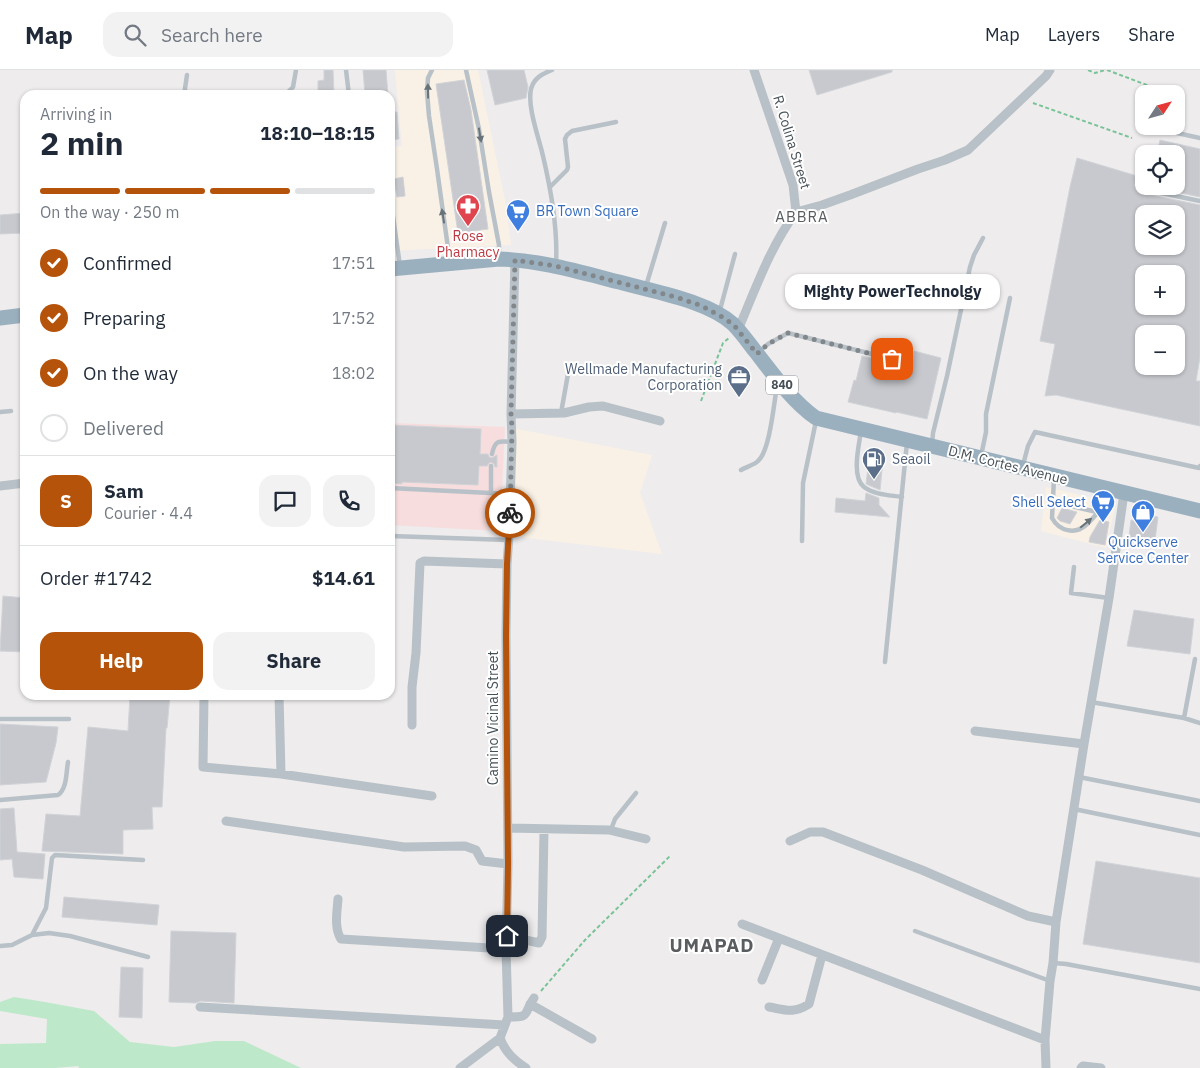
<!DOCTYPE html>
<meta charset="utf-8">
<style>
:root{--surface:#fff;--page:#f2f2f3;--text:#1f2937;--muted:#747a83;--line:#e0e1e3;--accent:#b45309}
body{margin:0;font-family:"IBM Plex Sans",sans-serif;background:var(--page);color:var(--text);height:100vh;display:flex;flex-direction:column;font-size:19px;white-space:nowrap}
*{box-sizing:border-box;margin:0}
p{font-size:16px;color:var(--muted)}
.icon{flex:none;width:28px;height:28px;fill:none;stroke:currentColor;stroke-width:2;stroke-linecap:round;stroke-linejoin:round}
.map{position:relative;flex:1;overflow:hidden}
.details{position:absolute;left:20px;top:20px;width:375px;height:610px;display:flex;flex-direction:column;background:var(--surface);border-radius:15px;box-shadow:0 1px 4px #0004}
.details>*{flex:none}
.needle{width:32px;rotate:54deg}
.tools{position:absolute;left:1135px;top:15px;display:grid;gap:10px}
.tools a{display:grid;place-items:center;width:50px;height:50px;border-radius:10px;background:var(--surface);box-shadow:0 1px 4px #0004;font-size:25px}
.pin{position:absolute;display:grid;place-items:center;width:42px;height:42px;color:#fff;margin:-21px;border-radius:10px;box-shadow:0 2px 8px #0006}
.courier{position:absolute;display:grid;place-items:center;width:50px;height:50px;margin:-25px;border:4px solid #b45309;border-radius:50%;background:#fff;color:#222;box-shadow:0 1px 6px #0007}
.bubble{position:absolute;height:35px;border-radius:15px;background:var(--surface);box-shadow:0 1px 4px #0004;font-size:16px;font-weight:700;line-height:35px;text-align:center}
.head em{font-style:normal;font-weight:700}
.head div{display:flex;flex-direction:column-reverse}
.head{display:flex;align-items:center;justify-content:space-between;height:85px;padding:0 20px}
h1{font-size:32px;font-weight:700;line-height:38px}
.bar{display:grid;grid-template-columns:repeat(4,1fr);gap:8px 5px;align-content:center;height:60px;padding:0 20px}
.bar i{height:6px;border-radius:4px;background:var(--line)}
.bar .selected{background:var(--accent)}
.bar p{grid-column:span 4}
.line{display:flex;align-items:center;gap:12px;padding:0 20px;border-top:1px solid var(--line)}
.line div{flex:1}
.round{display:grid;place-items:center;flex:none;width:52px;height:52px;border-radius:15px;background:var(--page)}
ol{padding:0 20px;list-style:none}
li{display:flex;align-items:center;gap:15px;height:55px}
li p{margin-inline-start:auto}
li .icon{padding:5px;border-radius:50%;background:var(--accent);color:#fff;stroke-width:4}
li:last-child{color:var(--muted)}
li i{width:28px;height:28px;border:2px solid var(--line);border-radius:50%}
.cta{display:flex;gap:10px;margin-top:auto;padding:10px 20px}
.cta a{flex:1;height:58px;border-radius:15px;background:var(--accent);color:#fff;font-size:20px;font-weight:700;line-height:58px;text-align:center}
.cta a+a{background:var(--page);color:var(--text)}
header{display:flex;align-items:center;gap:30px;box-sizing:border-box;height:70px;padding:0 25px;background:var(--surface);border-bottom:1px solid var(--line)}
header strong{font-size:24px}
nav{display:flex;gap:28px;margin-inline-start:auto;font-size:18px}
.search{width:350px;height:45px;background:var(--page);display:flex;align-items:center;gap:12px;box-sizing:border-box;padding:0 18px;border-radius:15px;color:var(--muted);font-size:19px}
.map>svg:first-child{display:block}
</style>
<header>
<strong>Map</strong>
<div class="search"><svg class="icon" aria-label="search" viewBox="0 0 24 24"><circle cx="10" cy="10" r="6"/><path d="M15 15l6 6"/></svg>Search here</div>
<nav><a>Map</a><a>Layers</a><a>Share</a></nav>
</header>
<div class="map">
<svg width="1200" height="998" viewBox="0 0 1200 998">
<rect width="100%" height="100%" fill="#eeecec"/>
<path fill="#f9f1e5" d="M395 0H478L506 135 511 175 390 181V77L402 76Z
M512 358 652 385 640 423 662 484 510 466Z
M1046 417 1116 433 1106 478 1041 461Z"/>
<path fill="#f7dddd" d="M390 353 505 357 500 461 390 455Z"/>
<path fill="#bde9ca" d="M14 927 45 932 94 941 130 972 174 977 215 971H244L301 998H79L78 996 55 998H0V974L46 973 47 949 0 941V932Z"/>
<path fill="#c7c9ce" stroke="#d0d3d7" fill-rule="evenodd" d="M324 0H333L334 25H318V11L324 10Z
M363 0H386L388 25H365Z
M487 0H524L528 17 526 28 495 35Z
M809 0H892V2L817 25Z
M464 10 471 40 488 159 458 163 436 14Z
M390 42H397L399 69 390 70Z
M1160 70 1200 79V127L1149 116H1176V84H1157Z
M1077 88 1137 106 1134 116H1146L1143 120 1146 124 1200 135V287L1196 311H1200V356L1056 325 1045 326 1055 274 1040 271 1070 117ZM1144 144H1176V176H1144ZM1144 204H1176V236H1144ZM1144 264H1176V296H1144Z
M403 107 405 126 397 127 394 109Z
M25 143V163L0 164V145Z
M914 281 941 288 927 349 896 342V343L848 332 854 310 856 311 862 286 909 297H911L912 294Z
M390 355 481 359 480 384H488L489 387 492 388 497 385V397H495L494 394 491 392 489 393 487 396H479L478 415 402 412V414L390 413Z
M869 389 883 390 880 420 866 414Z
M866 423 879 428V435L890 447 835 442 836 428 865 431Z
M1062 438 1077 442 1070 454 1060 451 1057 448Z
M1146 445 1158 447 1154 478 1128 474 1131 450 1145 452Z
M1100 450 1109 452 1105 475 1089 472 1090 467Z
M3 526 25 528V582L0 581Z
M1134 540 1194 549 1190 584 1127 576Z
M130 625H170L167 658H166L162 737H152L153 759 123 760V784L42 781 46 744 80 746 88 657 128 661Z
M0 654 58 657 56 673 46 712 0 715Z
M14 738 17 782 45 784 43 809 14 807 12 789 0 790V739Z
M1096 791 1200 808V893L1083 874Z
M64 827 159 835 157 855 62 847Z
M171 861 236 863 234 933 200 931 196 933 169 932Z
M121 897 143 898 142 948 119 947Z"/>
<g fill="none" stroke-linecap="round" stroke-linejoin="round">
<path stroke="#79c398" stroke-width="2" stroke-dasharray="4 2.5" stroke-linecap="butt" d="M1088 0 1095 3 1105 0
M1107 0 1152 17
M1033 33 1132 68
M701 331 723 273 729 268
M541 921 585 870 671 785"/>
<path stroke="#b8c1c7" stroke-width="4.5" d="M346 0 349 25
M432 0 428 8 427 22 429 46 437 99 448 178V191
M466 0 479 59 489 122 499 175V185
M552 0C542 4 534 8 531 19 527 37 539 68 543 86 551 120 558 158 556 193
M184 25 187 5
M285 25 293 17 296 0
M1168 61 1200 68
M550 117 567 100 568 97 565 69 567 65 572 61 616 52
M1147 120 1200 131
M390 125 400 196
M646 216 665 153
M720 240 735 184
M759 282 768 274 788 263 908 293
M0 342 11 341
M561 343 568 304
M861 361C859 375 851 407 864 417 875 425 890 425 902 427
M932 375 933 363 947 306 970 197 974 185 983 168
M492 384C495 370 498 371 512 372
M981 386 986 362V344L1010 228
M1023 395 1028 376 1035 362 1199 398 1200 396
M491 396V423
M741 400C746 397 754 395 758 391 770 381 774 332 777 316
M1054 408 1052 448C1059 461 1075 465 1086 455 1096 446 1105 434 1113 424
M390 418 511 424
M1053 432 1097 442
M390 467 391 466 508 470
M802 471 803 413 816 351
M1074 497 1071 523 1109 528
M885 592 907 372
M1091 632 1184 648 1200 653
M1184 648 1195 589
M0 649H69
M1079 707 1200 731
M0 730 58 725C67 719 66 703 68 692
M1074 739 1200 765
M610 759 612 757 615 749 636 723
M915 861 1050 911
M32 865 46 838 52 788 55 785 143 790
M0 876 12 875 32 865 49 863 70 866 148 887
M1054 893 1066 894 1200 919"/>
<path stroke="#b8c1c7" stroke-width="9" d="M796 142 822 135 850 125 918 99 945 90 968 80 1046 6 1050 0
M738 260C755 220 770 177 796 142L793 115 754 0
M511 344 564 343 589 337 603 336 660 351
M0 416 25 413
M204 625 203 697 281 704 432 726
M279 625 281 704
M412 655V617L416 583 420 493 424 491 507 494
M975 661 1084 674
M226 751 404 777 465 776 476 780 482 791 508 794
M508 758 609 760 646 769
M790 771 810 762H823L922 800 1028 846 1056 852
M338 829C337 842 334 858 341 869L506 879
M742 854 1045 970
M507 866 539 873 542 867 544 760
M762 910 779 868
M530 934 592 969
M200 937 504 955
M769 937C786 940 793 944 809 934L822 885
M508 947C532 947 522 945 534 928
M500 968C505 982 514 990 526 998
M460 998 500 968 508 947 506 879 508 794 506 565 507 494 509 466 512 372 511 344 515 190
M1046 998 1045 970 1050 911 1053 893 1056 852 1084 674 1109 528 1124 423
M1081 998 1083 996 1101 998"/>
<path stroke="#9bb0bf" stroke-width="15" d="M390 199 499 189C541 190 583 203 623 213 655 222 708 231 733 254 741 262 748 272 755 281 773 304 792 331 816 348L1200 441
M0 248 25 245"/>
</g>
<defs><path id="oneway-solid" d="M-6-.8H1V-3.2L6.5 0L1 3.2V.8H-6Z" transform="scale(1.25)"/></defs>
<g fill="#687279">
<use href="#oneway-solid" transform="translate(428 21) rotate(-91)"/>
<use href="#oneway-solid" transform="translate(480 65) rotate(81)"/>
<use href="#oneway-solid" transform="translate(443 146) rotate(-99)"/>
<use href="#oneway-solid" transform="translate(1086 453) rotate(-40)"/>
</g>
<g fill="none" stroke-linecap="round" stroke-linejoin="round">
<path stroke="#81878b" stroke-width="5" stroke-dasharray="0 9" d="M510 443 512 358 511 344 515 190 556 196 586 204 679 228 702 236 724 248 734 255 757 284 768 274 788 263 892 289"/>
<path stroke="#b45309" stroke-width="6" d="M507 866 508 794 506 565 507 494 510 443"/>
</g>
<defs>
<g id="pharmacy-pin" transform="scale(1.25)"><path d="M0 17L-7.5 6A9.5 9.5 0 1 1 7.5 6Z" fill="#e0444e" stroke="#fff"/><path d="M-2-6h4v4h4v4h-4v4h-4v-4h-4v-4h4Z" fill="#fff"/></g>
<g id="supermarket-pin" transform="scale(1.25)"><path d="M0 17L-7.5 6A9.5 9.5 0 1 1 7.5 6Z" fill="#3f7fe0" stroke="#fff"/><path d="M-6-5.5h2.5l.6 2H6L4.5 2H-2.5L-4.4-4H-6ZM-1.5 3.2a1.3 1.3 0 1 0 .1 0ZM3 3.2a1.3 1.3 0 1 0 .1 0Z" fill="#fff"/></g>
<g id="office-pin" transform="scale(1.25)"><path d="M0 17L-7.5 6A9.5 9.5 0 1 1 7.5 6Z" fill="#5c6f8a" stroke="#fff"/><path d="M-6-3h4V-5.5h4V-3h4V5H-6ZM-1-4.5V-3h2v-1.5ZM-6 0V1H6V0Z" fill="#fff"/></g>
<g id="fuel-pin" transform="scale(1.25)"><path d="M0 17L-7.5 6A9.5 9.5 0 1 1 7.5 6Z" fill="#5c6f8a" stroke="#fff"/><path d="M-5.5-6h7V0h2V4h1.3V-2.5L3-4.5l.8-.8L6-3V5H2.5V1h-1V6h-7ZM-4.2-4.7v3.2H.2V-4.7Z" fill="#fff"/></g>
<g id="shop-pin" transform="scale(1.25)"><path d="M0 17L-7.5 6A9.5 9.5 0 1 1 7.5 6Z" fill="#3f7fe0" stroke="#fff"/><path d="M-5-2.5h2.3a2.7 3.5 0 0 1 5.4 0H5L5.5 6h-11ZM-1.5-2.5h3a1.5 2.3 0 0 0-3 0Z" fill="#fff"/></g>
</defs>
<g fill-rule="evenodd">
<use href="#pharmacy-pin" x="468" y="136"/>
<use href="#supermarket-pin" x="518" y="141"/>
<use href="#office-pin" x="739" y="307"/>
<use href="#fuel-pin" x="874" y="389"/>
<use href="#supermarket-pin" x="1103" y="432"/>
<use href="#shop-pin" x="1143" y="442"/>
</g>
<g text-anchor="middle" stroke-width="4" stroke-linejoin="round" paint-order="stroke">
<rect fill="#fff" stroke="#7e8489" stroke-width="1" x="766" y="305.5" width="32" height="19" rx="4"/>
<g font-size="12" font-weight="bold" fill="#465057">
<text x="782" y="319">840</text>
</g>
<g font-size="14" fill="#465057" stroke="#fff">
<text transform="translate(792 72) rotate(73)" y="5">R. Colina Street</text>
<text transform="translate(1008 395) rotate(14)" y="5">D.M. Cortes Avenue</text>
<text transform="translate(493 648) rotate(-90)" y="5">Camino Vicinal Street</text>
</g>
<g font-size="14" fill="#366cbe" stroke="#fff" text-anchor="start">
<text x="536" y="146">BR Town Square</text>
<text x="1086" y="437" text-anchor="end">Shell Select</text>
<text x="1143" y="477" text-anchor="middle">Quickserve<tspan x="1143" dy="16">Service Center</tspan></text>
</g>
<g font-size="14" fill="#be3a42" stroke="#fff">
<text x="468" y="171">Rose<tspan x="468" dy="16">Pharmacy</tspan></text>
</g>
<g font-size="14" fill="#4e5e75" stroke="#fff" text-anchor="end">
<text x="722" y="304">Wellmade Manufacturing<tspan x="722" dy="16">Corporation</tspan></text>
<text x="892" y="394" text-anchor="start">Seaoil</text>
</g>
<g font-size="15" letter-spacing="1" fill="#595d60" stroke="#fff">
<text x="802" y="152">ABBRA</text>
</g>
<g font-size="19" font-weight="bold" letter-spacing="1" fill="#595d60" stroke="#fff">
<text x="712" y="882">UMAPAD</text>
</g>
</g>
</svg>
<div class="tools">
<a><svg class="needle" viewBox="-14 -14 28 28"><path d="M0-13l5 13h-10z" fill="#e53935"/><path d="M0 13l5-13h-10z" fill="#747a83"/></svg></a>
<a><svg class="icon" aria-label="locate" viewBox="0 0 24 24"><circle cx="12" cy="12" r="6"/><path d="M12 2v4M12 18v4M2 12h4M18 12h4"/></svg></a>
<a><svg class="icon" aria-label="layers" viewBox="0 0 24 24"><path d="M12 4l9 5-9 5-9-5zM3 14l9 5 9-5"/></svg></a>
<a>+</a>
<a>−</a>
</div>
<div class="pin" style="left:892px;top:289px;background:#ea580c"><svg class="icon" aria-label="bag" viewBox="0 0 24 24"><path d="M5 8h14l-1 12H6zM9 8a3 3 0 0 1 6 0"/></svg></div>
<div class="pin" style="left:507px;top:866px;background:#1f2937"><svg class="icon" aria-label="home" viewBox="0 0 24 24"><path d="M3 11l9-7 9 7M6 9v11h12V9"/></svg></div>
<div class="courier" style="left:510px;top:443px"><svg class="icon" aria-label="bike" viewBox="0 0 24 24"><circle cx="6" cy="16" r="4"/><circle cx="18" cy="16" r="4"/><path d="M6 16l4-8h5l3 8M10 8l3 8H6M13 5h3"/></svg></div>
<div class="bubble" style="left:785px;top:204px;width:215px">Mighty PowerTechnolgy</div>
<section class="details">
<div class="head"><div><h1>2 min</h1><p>Arriving in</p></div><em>18:10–18:15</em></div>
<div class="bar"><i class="selected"></i><i class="selected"></i><i class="selected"></i><i></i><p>On the way · 250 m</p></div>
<ol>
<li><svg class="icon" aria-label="check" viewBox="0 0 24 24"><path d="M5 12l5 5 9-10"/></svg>Confirmed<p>17:51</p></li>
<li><svg class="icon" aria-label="check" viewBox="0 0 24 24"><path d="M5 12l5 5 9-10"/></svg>Preparing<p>17:52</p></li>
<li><svg class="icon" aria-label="check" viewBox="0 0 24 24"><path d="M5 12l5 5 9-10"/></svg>On the way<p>18:02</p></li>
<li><i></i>Delivered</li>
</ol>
<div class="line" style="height:90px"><b class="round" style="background:var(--accent);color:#fff">S</b><div><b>Sam</b><p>Courier · 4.4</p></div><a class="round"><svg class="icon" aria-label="chat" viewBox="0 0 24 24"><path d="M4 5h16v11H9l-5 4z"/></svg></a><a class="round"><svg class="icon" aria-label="phone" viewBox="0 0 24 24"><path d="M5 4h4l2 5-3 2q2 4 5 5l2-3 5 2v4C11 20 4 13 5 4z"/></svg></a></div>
<div class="line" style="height:65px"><div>Order #1742</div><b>$14.61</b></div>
<div class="cta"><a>Help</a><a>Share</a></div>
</section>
</div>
